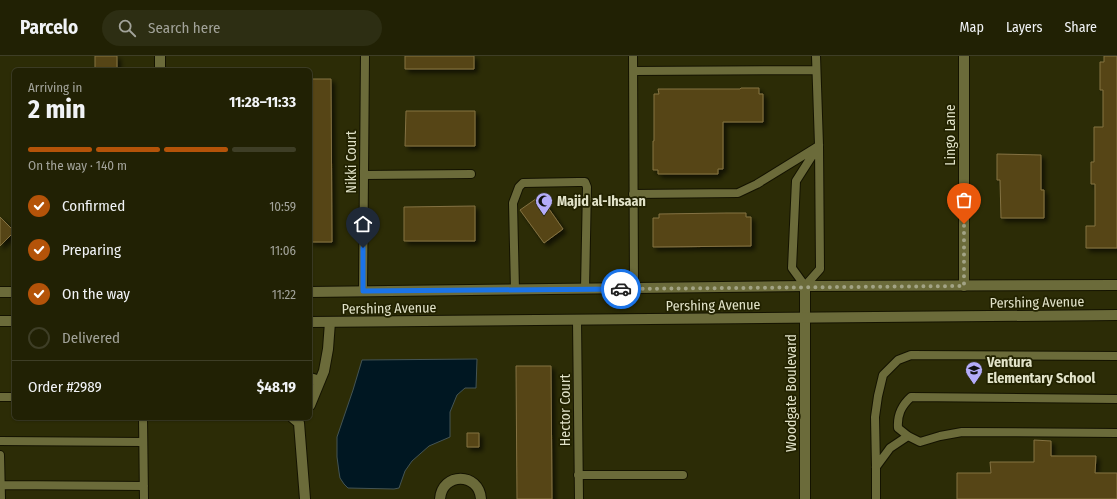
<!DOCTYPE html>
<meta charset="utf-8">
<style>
:root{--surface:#212104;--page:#2d2e13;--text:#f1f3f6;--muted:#a2a39a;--line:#3e3e26;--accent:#b45309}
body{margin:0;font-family:"Fira Sans Condensed",sans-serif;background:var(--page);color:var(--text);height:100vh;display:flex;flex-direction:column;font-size:15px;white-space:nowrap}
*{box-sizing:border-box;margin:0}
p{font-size:13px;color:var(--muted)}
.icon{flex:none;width:22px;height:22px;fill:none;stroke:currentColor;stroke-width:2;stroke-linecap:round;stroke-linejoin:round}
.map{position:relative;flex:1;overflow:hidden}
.sheet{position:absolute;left:12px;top:12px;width:300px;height:352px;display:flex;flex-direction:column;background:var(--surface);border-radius:6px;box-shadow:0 1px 3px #0004,0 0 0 1px var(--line)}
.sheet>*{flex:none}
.pin{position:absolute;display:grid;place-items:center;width:34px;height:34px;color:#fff;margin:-41px -17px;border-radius:50% 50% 50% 0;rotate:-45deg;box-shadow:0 0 4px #0007}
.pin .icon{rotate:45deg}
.courier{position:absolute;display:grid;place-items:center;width:40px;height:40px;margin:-20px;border:3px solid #1a73e8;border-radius:50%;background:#fff;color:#222;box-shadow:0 1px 5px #0007}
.head em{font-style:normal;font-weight:700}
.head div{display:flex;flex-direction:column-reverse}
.head{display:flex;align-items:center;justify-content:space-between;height:68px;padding:0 16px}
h1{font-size:26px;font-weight:700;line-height:30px}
.bar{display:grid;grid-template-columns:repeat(4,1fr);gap:6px 4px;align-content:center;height:48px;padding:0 16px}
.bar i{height:5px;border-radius:3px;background:var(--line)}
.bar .selected{background:var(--accent)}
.bar p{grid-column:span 4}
.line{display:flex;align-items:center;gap:10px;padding:0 16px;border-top:1px solid var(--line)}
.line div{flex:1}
ol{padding:0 16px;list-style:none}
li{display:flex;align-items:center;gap:12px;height:44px}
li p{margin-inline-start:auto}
li .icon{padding:4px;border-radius:50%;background:var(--accent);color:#fff;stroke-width:4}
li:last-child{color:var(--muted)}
li i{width:22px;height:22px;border:2px solid var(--line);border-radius:50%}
header{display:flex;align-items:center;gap:24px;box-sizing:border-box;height:56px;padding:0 20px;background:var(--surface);border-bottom:1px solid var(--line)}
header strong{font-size:19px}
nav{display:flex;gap:22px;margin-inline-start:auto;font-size:14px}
.search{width:280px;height:36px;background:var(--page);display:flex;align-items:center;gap:10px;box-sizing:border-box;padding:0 14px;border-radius:22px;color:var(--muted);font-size:15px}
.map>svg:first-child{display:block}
</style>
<header>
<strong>Parcelo</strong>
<div class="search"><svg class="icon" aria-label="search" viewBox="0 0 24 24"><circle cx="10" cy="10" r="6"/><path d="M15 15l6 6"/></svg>Search here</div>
<nav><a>Map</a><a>Layers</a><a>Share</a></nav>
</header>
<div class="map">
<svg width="1117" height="443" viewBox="0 0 1117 443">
<defs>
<filter id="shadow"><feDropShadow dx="3.5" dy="3.5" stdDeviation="2" flood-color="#0009"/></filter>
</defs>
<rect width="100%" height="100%" fill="#2c2c06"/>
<path fill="#001722" stroke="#445454" d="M477 303 476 332H465L457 339 450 356V381L429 390 412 405 405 415 399 432 394 433 348 432 344 428 340 422 339 416 337 401V381L353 334 362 304Z"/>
<path fill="#564514" stroke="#847243" filter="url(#shadow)" d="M95 0H117V13H95Z
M405 0H474V13H405Z
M1104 0H1117V192H1086V170H1095V128H1091V106H1094V71H1103V34H1100V6H1104Z
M310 23H331L332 186H310Z
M741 32H759V38H763V66H723V113H718V118H658V114H653V85H654V38H659L658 33H740Z
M406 55H475V90H405Z
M997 98 1041 99V134H1044V162H1001L1000 124H997Z
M540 140 563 173 544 187 520 154Z
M475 150V185H404V151Z
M726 157H746V161H751V190L653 191V162H659V158Z
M0 161 14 175V176L0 190Z
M516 310H551L552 443H517Z
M467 377H479V391H467Z
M1034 384 1051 385V400H1096L1095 417H1117V443H957V417H991L990 406H1034Z"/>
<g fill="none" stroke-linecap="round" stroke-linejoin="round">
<g stroke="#141300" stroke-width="10">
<path id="lane" d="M633 0 634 232
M816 0 819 89 820 213 805 230 792 212 796 125 819 89
M633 15 816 14
M364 119 471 118
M633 138 738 137 757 128 817 91
M515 234 513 147 519 131 523 127 578 126H585L587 131 585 233
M363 235 365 0
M577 264 579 443
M0 341H14
M1117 343 911 341C901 350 897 359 898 372L908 380 920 386 940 380 962 376 1117 377
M143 362 144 443
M0 385 143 386
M0 399 1 443
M876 411 890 392 908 380
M578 419H683
M0 429 144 430
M876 443V411L875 361 878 340 883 319 898 304 911 299 1117 300"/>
</g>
<g stroke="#141300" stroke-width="12">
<path id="street" d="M964 0V230
M310 322 320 325
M310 349 324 315 328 293 330 266
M293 362 299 367 305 443
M440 443C442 416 479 416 481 443
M805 443V230"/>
</g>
<g stroke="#141300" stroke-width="12">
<path id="secondary" d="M160 0V14
M0 236H14
M310 236 805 230 1117 229
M0 265H14
M310 266 1117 259"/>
</g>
<use href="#lane" stroke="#6b6b3a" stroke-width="8"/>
<use href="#street" stroke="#6b6b3a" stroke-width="10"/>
<use href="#secondary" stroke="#6b6b3a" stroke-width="10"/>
</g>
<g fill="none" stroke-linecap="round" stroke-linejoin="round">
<path stroke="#a2a385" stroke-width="4" stroke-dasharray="0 7.2" d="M621 233 964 230V168"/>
<path stroke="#1a73e8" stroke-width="5" d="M363 192V235L621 233"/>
</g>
<defs>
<g id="mosque-pin" transform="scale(0.9)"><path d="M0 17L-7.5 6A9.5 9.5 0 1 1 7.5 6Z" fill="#b4acf9" stroke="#220"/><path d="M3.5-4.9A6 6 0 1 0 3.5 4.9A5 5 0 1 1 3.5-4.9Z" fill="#111"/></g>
<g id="school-pin" transform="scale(0.9)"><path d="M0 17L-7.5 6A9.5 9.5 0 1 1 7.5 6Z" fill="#b4acf9" stroke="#220"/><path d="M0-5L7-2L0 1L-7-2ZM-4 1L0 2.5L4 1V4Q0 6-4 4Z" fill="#111"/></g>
</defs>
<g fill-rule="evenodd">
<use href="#mosque-pin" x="544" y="145"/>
<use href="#school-pin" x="974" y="314"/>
</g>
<g text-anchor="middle" stroke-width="3.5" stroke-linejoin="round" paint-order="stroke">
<g font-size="14" fill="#e2e3c9" stroke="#220">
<text transform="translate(950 79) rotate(-90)" y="5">Lingo Lane</text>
<text transform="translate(351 106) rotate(-90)" y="5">Nikki Court</text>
<text transform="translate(1037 246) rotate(-1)" y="5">Pershing Avenue</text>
<text transform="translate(713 249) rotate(-1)" y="5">Pershing Avenue</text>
<text transform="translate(389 252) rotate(-1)" y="5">Pershing Avenue</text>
<text transform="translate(791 337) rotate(-90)" y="5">Woodgate Boulevard</text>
<text transform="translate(565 354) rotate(-90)" y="5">Hector Court</text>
</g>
<g font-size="14" font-weight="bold" fill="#e2e3c9" stroke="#220" text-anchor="start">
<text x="557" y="150">Majid al-Ihsaan</text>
<text x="987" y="311">Ventura<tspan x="987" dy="16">Elementary School</tspan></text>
</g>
</g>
</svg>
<div class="pin" style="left:964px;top:168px;background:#ea580c"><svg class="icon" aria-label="bag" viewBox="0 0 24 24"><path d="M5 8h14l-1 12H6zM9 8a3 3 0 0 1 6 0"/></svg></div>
<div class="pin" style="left:363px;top:192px;background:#1f2937"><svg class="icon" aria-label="home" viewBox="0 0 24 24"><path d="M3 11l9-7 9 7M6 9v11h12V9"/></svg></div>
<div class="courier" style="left:621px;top:233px"><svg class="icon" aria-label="car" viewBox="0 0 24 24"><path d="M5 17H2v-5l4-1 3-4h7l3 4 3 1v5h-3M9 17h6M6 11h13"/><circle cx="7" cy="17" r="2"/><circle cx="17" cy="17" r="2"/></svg></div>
<section class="sheet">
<div class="head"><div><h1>2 min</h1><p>Arriving in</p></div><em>11:28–11:33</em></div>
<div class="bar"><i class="selected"></i><i class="selected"></i><i class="selected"></i><i></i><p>On the way · 140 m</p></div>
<ol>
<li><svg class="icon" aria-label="check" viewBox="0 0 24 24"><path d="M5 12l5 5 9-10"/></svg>Confirmed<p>10:59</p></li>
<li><svg class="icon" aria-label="check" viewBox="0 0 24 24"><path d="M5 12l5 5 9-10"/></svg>Preparing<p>11:06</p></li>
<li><svg class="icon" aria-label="check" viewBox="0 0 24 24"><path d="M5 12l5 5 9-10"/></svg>On the way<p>11:22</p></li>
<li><i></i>Delivered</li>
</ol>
<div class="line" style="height:52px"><div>Order #2989</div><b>$48.19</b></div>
</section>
</div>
